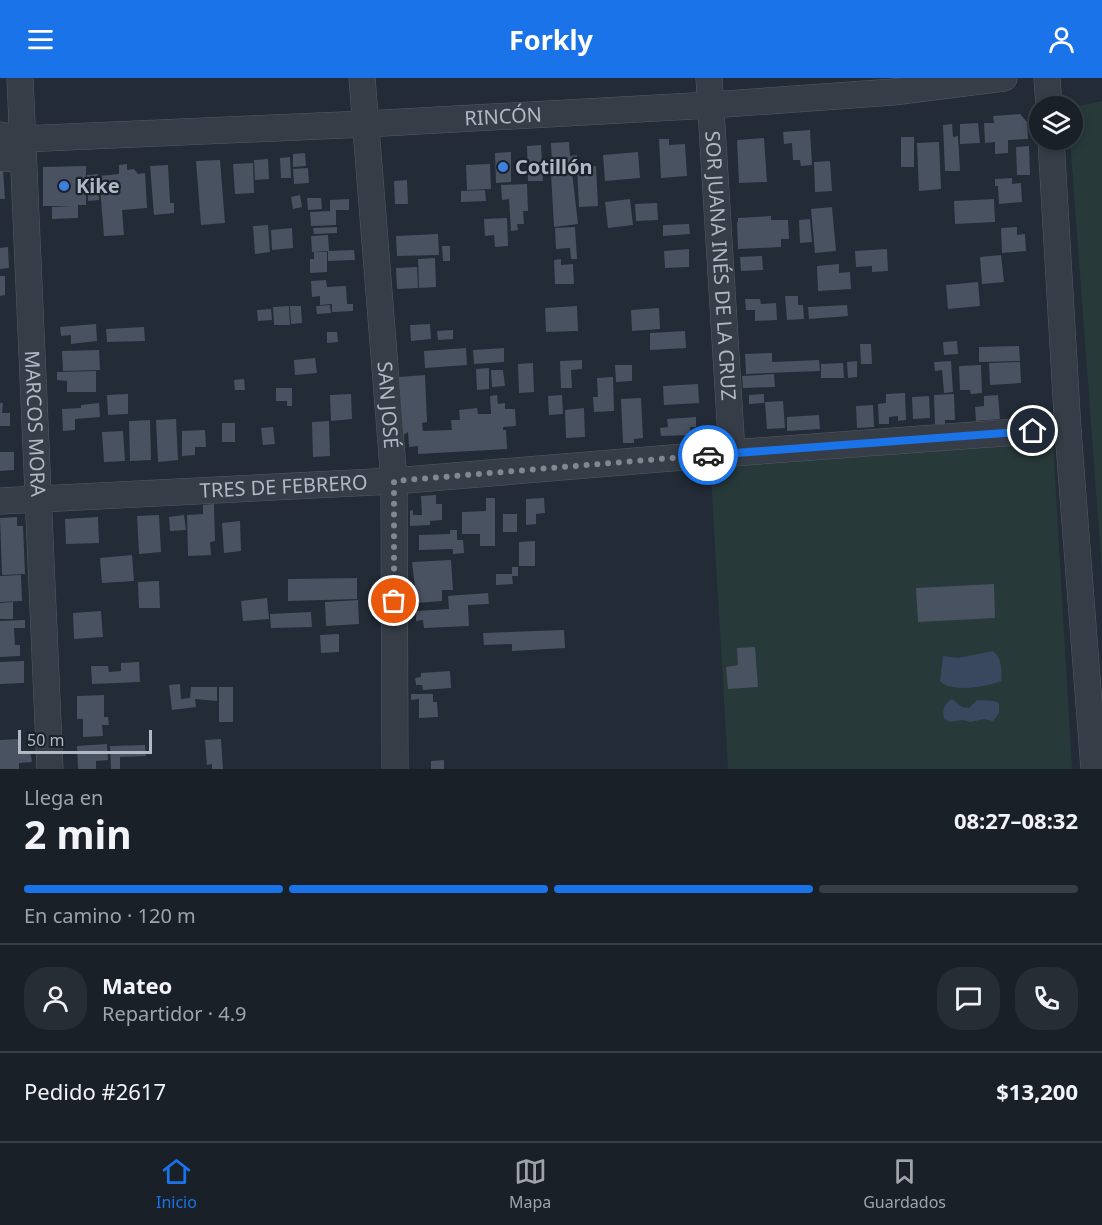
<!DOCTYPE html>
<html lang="es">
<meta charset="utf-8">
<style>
:root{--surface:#1a2028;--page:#272d34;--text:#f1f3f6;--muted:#9fa3a8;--line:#383e45;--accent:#1a73e8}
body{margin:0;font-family:"Noto Sans",sans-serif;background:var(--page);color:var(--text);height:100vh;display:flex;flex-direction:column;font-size:22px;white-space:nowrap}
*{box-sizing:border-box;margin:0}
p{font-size:20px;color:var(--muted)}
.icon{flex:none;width:33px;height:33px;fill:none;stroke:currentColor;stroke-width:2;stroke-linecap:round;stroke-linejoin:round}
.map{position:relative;height:691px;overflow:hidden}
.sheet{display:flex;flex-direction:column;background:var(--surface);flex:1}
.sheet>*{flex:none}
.tools{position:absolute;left:1029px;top:18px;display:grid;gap:12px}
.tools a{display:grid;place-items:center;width:54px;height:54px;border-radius:50%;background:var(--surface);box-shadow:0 3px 9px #0003,0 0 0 2px var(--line);font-size:30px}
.scale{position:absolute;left:18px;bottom:15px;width:134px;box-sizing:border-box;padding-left:6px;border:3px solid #b0b8c3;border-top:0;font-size:16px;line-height:21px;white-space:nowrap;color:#b0b8c3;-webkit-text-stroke:4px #1b222b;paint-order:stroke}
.pin{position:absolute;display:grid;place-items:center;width:51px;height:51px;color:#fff;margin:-26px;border:3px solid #fff;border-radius:50%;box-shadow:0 2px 6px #0007}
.courier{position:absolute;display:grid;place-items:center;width:60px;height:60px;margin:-30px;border:4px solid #1a73e8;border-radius:50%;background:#fff;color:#222;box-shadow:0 2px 8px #0007}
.head em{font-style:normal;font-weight:700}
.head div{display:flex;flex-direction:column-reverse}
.head{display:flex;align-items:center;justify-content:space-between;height:102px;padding:0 24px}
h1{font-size:39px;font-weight:700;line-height:45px}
.bar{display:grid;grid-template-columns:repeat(4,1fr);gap:9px 6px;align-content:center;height:72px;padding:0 24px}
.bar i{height:8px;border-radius:4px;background:var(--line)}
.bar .active{background:var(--accent)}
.bar p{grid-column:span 4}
.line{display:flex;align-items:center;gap:15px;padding:0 24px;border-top:2px solid var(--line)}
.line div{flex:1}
.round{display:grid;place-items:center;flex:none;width:63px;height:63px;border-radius:24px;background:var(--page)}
header{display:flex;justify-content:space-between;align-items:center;height:78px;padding:0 24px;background:var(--accent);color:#fff;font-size:27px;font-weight:700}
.tabs{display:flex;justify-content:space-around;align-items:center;height:84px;border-top:2px solid var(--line);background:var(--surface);font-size:16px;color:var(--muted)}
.tabs a{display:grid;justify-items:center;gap:3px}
.tabs .active{color:var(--accent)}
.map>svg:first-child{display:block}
</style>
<header><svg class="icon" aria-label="menu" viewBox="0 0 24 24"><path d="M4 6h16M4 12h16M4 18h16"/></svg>Forkly<svg class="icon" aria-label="person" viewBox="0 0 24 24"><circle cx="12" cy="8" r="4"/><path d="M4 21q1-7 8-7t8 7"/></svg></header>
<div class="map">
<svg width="1102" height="691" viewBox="0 0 1102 691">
<rect width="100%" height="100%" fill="#222b36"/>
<path fill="#273939" d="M1102 23V495L1070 62H1072L1073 29Z
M1053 363 1072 691H728L710 384Z"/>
<path fill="#39485e" d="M993 573C1002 580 1002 593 1001 603 988 609 950 615 940 603L943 578 958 580Z
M952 621 962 629 969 630 977 622 994 623 999 625V635L993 643 984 641 970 644 962 642 950 644 944 641C942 633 944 625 952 621Z"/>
<path fill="#495260" d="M1020 36 1027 44 1028 61 1008 62V75L995 76V64L985 65 984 45H994L993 38Z
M978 45 980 65 960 66V46Z
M952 46 953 59 958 58 960 93H945L943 47Z
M810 52 812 87 801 88 800 82H793L792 65 784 66 783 54Z
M901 59H914V89H901Z
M764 60 767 104 739 105 737 62Z
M659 61H669V67L685 66 687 98 661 100Z
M569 64 570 78 577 77V86L552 88 551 65Z
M939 64 941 111 919 113 917 65Z
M541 67 543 103H528L527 68Z
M1029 68 1030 97H1017L1016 69Z
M511 74V104L496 105 495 75Z
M638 74 640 100 605 103 603 77Z
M305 75 306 88 293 89V76Z
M290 79 291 100H281L280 80Z
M268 81 269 101 255 102 254 82Z
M220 82 225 145 201 147 196 83Z
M830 83 832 113 815 114 814 84Z
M253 85 254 115 235 116 233 86Z
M127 86V92L134 91 138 96 145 95 147 130 122 132 124 157 104 158 99 98 119 96V87Z
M490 86 491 111 467 112 466 87Z
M168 87 170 125H174V135L154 137 150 88Z
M86 88V127H78V140L52 141V129L72 128H43V89Z
M596 88 598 128 579 129 577 89Z
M308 90 309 105 294 106 293 91Z
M3 92 5 121H0V93Z
M572 94 578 146 554 149 551 96Z
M98 96 99 122 88 123 87 97Z
M1012 100V106L1021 105 1022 124 999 126 998 108H995V101Z
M407 102 408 126H395L394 103Z
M527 106 528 133H523L524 146H517L518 152 511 153 509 121 502 122 501 107Z
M485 112 486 123 461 124V113Z
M300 117 302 129 293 131 291 119Z
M307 120H321L322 131 308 132Z
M349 121V132H336V147L311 148 310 134 330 133V122Z
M630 121 633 147 608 150 605 124Z
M994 121 995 144 955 146 954 123Z
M657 125 658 142 636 143 635 126Z
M832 129 836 173 815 175 811 131Z
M771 138V142H788L789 161H781V169L738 171 737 144H738V140Z
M507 140 508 168 495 169 494 157 485 158 484 141Z
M810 141 812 164 800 165 799 142Z
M689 146 690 156 663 158V147Z
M268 147 270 174 255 176 253 148Z
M337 149V155L314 156 313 150Z
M575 149 577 181H571L570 170 556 171 555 150Z
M1017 149V157L1025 156 1026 173 1002 175 1001 150Z
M292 150 293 170 272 172 271 152Z
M438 156 439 177 397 178 396 158Z
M328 157 329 173 312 174 311 158Z
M442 168H450V183H443Z
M8 169 9 190 0 191V170Z
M689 171V189L665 190 664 173Z
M887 171 888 193 872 194V188L856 189 855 173Z
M354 172 355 182 328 183V173Z
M314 174H327V194L310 195V181H314Z
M1001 177 1004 204 982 206 980 179Z
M762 178 763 192 741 193 740 179Z
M435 180 436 209 419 210 418 181Z
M561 181V187L573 186 574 206H555L554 182Z
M839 186V195L850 194 851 211 818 213 817 188Z
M417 189 418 210 397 211 396 190Z
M0 198H5V217L0 218Z
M326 202 327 209 346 208 347 226H353V233L332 234V226L320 227V218L312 219 311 203Z
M978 204 980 228 948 231 946 207Z
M785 218H798V227H803L804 241 787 242Z
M745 221H760L761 226 776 225 777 242 755 243V232H746Z
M330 227 331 235 317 236 316 228Z
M847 227 848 238 809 241 808 229Z
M289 228 290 247H274L273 229Z
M290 228H301L302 245 291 246Z
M577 228 578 253 546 254 545 230Z
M659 230 660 251 632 253 631 232Z
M271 231 272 242 258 243 257 232Z
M96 246 97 263 71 266V257L61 258 60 249Z
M430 246 431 261 411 263 410 247Z
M144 249 145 263 107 264 106 251Z
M453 252V261L438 262 437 253Z
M685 253 686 270 650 272V255Z
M327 254H337L338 264 327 265Z
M957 263 958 276 944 277 943 264Z
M860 266H871L872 286H861Z
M1019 268 1020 283 979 284V269Z
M466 270 467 287 425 290 424 273Z
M504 270V284L474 286 473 272Z
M99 272 100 292 63 293 62 273Z
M772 275V284L819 282 820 293 746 296 745 276Z
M315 280 317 295 295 297 294 282Z
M582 282V291L571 292 572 310H561L560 283Z
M857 283V299L848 300 847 284Z
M951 283 953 314 944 315 942 292 935 293 934 284Z
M1020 284 1021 305 990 307 989 285Z
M533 285 534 314 519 315 518 286Z
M843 285 844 300H821V286Z
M615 287H632V303L616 304Z
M981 287 982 315 971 316 970 312H960L959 288Z
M489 290V311L477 312 476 291Z
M491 292H503L505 308 492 309Z
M96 293V314H67V303L57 302V294Z
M774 296 775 309 743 310 742 298Z
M425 297 427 344 422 345 423 353 452 352 451 342H460L459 332 477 330 478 336H491L490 318 497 317 498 326 505 325V331H515L516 348 503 349V352H506L507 371 418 376V368L409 369 408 354 402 358 399 299Z
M613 299 614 333 594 334 593 319H598L597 300Z
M244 301 245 312H235L234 302Z
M698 306 699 325 664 327 663 308Z
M276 310H292V328H287V323H276Z
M905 315 906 342 898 343V338L889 339V346H879L878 326 886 325V316Z
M128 316V336L108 337 107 317Z
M351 316 352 341 331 343 330 317Z
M764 316V325L749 326V317Z
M954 316 955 342H945V346H935L934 317Z
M562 317 563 336 549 337 548 318Z
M998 317 1000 341 976 343 975 329 984 328V318Z
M929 318 930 340 913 341 912 319Z
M641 320 643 360 634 361V365H623L621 321Z
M783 323 785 350 767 351 765 324Z
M0 325H3L2 335H10V348H0Z
M99 325 100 339 75 341V352L63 353 62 331 81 330V327Z
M873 327 874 349 857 350 856 328Z
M584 330 585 359 566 360 565 332Z
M819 337 820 351 787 353V339Z
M696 339V349H690L691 357 661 358 660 350 668 349 667 341Z
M176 341 178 382 158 384 156 342Z
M150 342 151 382 130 383 129 343Z
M329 343 330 378 313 379 312 344Z
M222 345H235V364H222Z
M273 349 275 366 263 367 261 350Z
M205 352 206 369H195V377L182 378V353Z
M123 353 125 383 104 384 102 354Z
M0 374H14V392L0 393Z
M436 417V426H442V442L430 443V447L410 448V433L413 432V437H422L421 418Z
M486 420H495V468H480V456H462V434L486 433Z
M544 420 545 435 536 436V446L526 447V421Z
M214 426 215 463 210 464 211 477 188 478 187 437 203 436V427Z
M503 436H517V454H503Z
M159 437 161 474 139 476 137 438Z
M184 437 186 452 170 453 169 439Z
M17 439V448H23L25 496 2 497 0 440Z
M98 439 99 465 66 466 65 441Z
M240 443 241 473 224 475 222 445Z
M450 452H457V462H463L464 475 453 476V471L419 472V457L450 456Z
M535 463V488H519V464Z
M132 477 134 503 102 505 100 480Z
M451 482 453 512H442V523L417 525 412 484Z
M512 489H518V498H512L513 506 496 507V496H512Z
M21 497 22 523 0 524V498Z
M357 500V521L288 523V501Z
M159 503 160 530H139L138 504Z
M994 506 995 540 918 544 916 510Z
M488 515 489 526 468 527 469 548 424 550 423 542 416 543V533L449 531 448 518Z
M267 520 269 541 243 543 241 523Z
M358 522 359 546 326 548 325 524Z
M13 524V541H0V525Z
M101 533 103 559 74 561 73 535Z
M311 534 312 549 271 550 270 536Z
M25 542V550H14L15 567H20V578L0 579V543Z
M564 552 565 570 512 573V566L484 567 483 555Z
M339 556V574L321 575 320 557Z
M755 569 758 609 728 611 726 589 738 587 737 570Z
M24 583V605L0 606V584Z
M139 584 140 604 92 606 91 588H108L109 594 121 593V585Z
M450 593 451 610 423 612 422 607H416L415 600 421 599V595Z
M180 606 181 621 190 620 191 609H217V623L195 621 196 629 172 632 169 607Z
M219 609H233V644H219Z
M411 616H433V624H437L438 639 419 640V621L411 622Z
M104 617V639H108L109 647H102L103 658 83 659V641H77V618Z
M18 661 19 674 30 673 32 684 19 685V691H0V662Z
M221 661 223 691H212V686L207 687 205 662Z
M107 666 108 682 96 683V691H78L77 668Z
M145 667 146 678 120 679V691H111L110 668Z
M444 682V691H431V683Z"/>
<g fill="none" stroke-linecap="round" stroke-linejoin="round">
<g stroke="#535b64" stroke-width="27">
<g id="minor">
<path id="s1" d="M20 0 50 691"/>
<path id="s2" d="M362 0 394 403 395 691"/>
<path id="s3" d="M709 0 732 375"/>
<path d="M1047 0 1049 28"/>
<path id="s4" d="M0 57 22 61 366 46 711 27 893 14 1004 0"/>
<path d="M1051 62 1068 353 1094 691"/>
<path d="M0 80 23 81"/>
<path id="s5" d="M0 423 394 403 732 375 1057 351 1068 353"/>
</g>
</g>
<use href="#minor" stroke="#363d47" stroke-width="26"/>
</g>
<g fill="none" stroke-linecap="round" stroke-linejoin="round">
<path stroke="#7e8792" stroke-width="6" stroke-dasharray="0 10.8" d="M394 523V403L708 377"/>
<path stroke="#1a73e8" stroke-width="8" d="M708 377 1033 353"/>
</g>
<g fill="#3f7fe0" stroke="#1b222b" stroke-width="2">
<circle cx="503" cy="89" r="6"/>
<circle cx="64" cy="108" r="6"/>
</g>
<g text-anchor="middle" stroke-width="4.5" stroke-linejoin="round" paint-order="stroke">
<g font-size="20" fill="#b0b8c3" stroke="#1b222b">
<text dy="7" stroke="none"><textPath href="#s4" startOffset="504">RINCÓN</textPath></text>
<text dy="7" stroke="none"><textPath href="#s3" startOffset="188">SOR JUANA INÉS DE LA CRUZ</textPath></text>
<text dy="7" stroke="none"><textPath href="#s2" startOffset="328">SAN JOSÉ</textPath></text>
<text dy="7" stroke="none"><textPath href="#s1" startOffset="346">MARCOS MORA</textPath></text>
<text dy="7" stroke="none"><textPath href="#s5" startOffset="284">TRES DE FEBRERO</textPath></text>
</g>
<g font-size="20" font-weight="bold" fill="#b0b8c3" stroke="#1b222b" text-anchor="start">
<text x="515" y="96">Cotillón</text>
<text x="76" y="115">Kike</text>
</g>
</g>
</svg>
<div class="tools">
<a><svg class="icon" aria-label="layers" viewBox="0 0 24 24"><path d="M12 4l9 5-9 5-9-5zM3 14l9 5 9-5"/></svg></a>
</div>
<div class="scale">50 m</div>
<div class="pin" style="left:394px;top:523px;background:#ea580c"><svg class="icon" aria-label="bag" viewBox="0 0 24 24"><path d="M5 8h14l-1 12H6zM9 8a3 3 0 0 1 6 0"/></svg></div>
<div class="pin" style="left:1033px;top:353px;background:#1f2937"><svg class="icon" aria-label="home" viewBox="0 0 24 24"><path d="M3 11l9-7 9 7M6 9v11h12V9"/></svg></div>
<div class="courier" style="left:708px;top:377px"><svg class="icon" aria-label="car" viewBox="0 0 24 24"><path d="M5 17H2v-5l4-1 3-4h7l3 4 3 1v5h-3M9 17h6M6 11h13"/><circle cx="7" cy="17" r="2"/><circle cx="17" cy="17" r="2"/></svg></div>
</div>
<section class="sheet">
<div class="head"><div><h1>2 min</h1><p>Llega en</p></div><em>08:27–08:32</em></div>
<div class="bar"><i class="active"></i><i class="active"></i><i class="active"></i><i></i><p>En camino · 120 m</p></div>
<div class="line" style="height:108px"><a class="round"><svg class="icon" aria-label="person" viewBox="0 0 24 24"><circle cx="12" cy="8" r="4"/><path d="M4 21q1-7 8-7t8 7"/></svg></a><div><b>Mateo</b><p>Repartidor · 4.9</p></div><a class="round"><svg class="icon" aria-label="chat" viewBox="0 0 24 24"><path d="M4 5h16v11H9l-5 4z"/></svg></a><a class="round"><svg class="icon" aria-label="phone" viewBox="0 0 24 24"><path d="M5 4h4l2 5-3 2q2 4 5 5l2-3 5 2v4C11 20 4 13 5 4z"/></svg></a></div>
<div class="line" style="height:78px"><div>Pedido #2617</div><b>$13,200</b></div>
</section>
<nav class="tabs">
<a class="active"><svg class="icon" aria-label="home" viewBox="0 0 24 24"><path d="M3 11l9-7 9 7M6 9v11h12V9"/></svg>Inicio</a>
<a><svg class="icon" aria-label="map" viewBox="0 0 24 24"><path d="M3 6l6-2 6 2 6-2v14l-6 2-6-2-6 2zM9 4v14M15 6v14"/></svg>Mapa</a>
<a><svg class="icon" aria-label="saved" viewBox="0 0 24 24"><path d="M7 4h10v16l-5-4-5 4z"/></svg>Guardados</a>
</nav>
